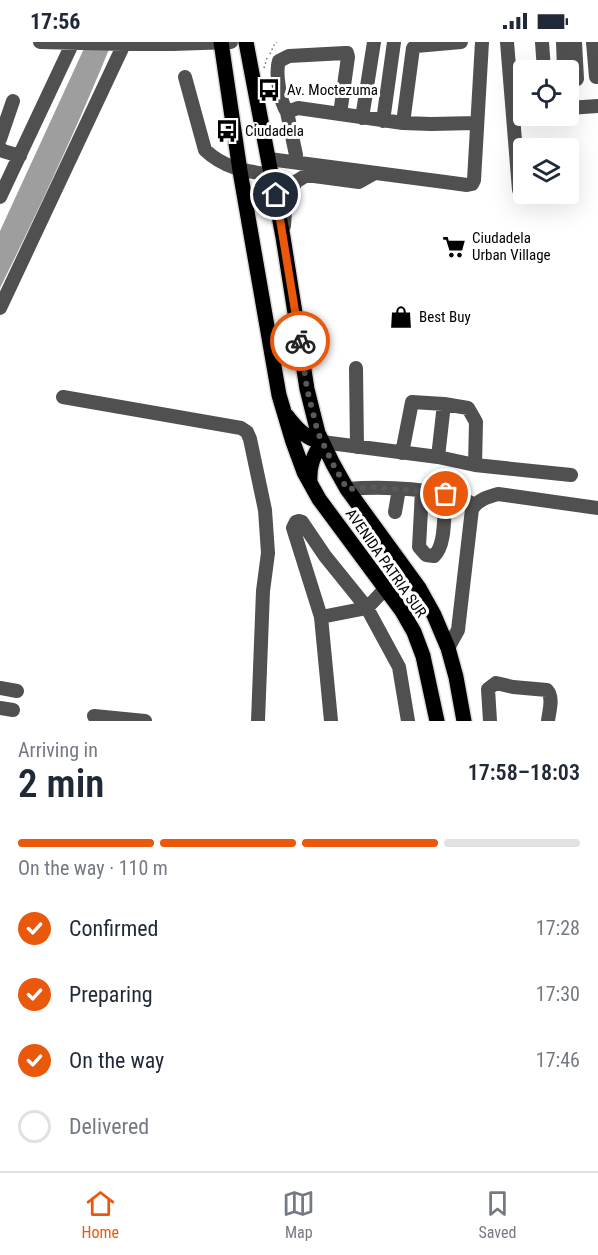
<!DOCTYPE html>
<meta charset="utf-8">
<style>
:root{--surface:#fff;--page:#f6f6f7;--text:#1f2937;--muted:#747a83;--line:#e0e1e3;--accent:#ea580c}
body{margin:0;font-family:"Roboto Condensed",sans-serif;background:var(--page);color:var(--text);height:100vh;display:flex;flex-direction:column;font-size:22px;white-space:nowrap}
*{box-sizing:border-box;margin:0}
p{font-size:20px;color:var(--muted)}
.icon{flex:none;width:33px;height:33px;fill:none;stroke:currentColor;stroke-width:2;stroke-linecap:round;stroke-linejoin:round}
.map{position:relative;height:679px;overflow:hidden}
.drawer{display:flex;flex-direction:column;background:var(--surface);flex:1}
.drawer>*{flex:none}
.tools{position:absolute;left:513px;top:18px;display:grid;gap:12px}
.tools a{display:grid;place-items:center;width:66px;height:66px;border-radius:6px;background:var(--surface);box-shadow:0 6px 24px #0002;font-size:30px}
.pin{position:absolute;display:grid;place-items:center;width:51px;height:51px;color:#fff;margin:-26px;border:3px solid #fff;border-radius:50%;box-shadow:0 2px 6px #0007}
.courier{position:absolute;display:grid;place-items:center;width:60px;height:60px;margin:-30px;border:4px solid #ea580c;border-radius:50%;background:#fff;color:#222;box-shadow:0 2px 8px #0007}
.summary em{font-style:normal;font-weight:600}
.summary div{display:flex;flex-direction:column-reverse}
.summary{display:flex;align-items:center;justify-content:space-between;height:102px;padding:0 18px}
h1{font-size:39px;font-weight:600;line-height:45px}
.bar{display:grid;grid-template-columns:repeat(4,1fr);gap:9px 6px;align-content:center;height:72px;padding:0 18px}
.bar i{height:8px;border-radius:4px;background:var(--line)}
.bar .selected{background:var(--accent)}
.bar p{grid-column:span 4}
ol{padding:0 18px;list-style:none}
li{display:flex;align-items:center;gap:18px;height:66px}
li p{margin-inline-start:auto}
li .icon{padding:6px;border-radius:50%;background:var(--accent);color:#fff;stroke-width:4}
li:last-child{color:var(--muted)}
li i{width:33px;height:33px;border:3px solid var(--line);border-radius:50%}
.status{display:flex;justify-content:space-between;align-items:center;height:42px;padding:0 30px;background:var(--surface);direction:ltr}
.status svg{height:16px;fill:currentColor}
.tab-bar{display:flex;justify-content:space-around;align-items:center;height:84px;border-top:2px solid var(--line);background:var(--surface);font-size:16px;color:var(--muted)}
.tab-bar a{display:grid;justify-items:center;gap:3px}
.tab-bar .selected{color:var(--accent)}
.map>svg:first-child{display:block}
</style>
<div class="status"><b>17:56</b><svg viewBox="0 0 49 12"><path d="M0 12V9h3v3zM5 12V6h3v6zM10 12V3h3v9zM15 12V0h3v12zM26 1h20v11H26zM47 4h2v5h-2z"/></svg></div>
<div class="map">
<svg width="598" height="679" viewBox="0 0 598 679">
<rect width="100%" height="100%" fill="#fff"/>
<path fill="#9e9e9e" d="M87 0H112C78 84 40 165 0 246V189Z"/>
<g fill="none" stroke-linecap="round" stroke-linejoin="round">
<g stroke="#dbdbdb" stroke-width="18">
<path id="major" d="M221 0 240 129 279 353 293 400 304 430 319 457 402 569 414 590 423 614 437 679
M246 0 283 195 307 347 318 391 333 422 347 447 419 546 434 573 448 606 456 635 464 679
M287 374C296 386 306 397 322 400 314 413 309 423 310 439"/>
</g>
<path stroke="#727272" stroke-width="1.5" stroke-dasharray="1.5 3" stroke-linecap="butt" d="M270 12 275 1 277 0
M264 26 267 16"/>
<path stroke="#505050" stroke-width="14" d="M40 0 124 2H173L231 0
M507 0 519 148
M542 0 544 28
M563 0 564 28
M575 0 577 37
M593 0 596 35
M185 35 205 108C225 127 246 129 272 133
M568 66 598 64
M287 70C280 60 275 30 279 19L289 14 345 11H347L348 15 340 72
M362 76 374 0
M383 79 394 0
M403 81 413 6 416 4 461 0
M0 97 13 59
M0 106 3 109 20 114
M296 113 287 70 298 66 403 81 431 82 476 81
M269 117 445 140 467 143 472 142 474 138 482 0
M0 155 73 0
M284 184 285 169 289 150 297 139 305 134H314L359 140 375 131
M0 266 125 0
M356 326 357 405
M63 355 241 386 247 390 250 397 265 468 268 511 263 549 258 679
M322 400 438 415 444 362
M402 411 412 360 444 362 468 366 476 380 475 423
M438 415 475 423 571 433
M347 447C380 444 413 446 446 452 443 469 447 502 434 514L426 513 419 505 422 449
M446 452 463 457 475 463
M395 470 399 447
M321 575 367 566 385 547
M448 606 458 588 472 467C478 458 487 455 498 452L598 466
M0 646 17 649
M0 666 13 668
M94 674 145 679
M331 679 321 575 293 486 296 480 299 479 302 480 325 514 367 566 399 625 408 679
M490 679 488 647 496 641 513 645 547 648C554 656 549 669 548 679"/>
<use href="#major" stroke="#000" stroke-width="15"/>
</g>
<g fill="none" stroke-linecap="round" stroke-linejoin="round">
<path stroke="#595959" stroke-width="6" stroke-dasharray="0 10.8" d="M300 299 307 347 318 391 333 422 347 447 374 445 446 452"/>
<path stroke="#ea580c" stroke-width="8" d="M276 153 300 299"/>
</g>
<defs>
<g id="bus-bare" transform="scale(1.8)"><path d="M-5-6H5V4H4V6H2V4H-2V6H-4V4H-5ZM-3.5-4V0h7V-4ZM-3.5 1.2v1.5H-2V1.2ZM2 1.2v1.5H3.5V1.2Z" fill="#000" stroke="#fff" stroke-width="2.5" paint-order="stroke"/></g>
<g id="supermarket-bare" transform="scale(1.8)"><path d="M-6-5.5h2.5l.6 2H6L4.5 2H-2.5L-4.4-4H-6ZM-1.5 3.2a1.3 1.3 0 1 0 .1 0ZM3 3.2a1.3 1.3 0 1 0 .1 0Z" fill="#000" stroke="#fff" stroke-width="2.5" paint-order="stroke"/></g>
<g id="shop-bare" transform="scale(1.8)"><path d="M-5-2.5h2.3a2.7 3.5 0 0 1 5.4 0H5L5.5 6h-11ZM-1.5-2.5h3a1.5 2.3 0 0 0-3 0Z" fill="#000" stroke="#fff" stroke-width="2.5" paint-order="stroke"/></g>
</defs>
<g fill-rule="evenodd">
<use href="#bus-bare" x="269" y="48"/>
<use href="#bus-bare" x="227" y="89"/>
<use href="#supermarket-bare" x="454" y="205"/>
<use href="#shop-bare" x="401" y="275"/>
</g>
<g text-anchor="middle" stroke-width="6" stroke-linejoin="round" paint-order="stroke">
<g font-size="15" fill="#000" stroke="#fff" text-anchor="start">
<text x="287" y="53">Av. Moctezuma</text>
<text x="245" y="94">Ciudadela</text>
<text x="472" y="201">Ciudadela<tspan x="472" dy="17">Urban Village</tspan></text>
<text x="419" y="280">Best Buy</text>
</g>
<g font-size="15" fill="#000" stroke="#fff">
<text transform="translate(386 521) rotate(55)" y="5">AVENIDA PATRIA SUR</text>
</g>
</g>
</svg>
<div class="tools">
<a><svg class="icon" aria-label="locate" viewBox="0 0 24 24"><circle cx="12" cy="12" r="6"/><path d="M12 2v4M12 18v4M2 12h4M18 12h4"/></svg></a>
<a><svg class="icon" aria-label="layers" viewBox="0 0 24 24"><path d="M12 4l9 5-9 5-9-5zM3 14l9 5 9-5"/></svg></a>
</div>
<div class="pin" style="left:446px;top:452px;background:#ea580c"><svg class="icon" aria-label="bag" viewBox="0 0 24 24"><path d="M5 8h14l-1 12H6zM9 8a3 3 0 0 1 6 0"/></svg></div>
<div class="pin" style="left:276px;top:153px;background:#1f2937"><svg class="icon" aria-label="home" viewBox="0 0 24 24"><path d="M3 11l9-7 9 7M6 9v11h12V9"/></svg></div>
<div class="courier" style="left:300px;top:299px"><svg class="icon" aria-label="bike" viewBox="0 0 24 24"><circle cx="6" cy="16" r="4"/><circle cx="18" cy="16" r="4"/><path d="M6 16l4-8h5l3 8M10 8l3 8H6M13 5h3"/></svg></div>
</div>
<section class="drawer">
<div class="summary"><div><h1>2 min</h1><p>Arriving in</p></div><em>17:58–18:03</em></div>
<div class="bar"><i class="selected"></i><i class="selected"></i><i class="selected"></i><i></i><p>On the way · 110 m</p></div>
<ol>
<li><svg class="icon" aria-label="check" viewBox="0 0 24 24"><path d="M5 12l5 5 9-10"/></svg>Confirmed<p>17:28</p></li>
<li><svg class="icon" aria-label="check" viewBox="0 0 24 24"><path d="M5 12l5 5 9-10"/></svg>Preparing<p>17:30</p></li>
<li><svg class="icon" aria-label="check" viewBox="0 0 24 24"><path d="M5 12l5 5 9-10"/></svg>On the way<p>17:46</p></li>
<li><i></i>Delivered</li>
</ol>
</section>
<nav class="tab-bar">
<a class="selected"><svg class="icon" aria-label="home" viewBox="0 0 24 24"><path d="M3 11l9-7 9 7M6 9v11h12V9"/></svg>Home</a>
<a><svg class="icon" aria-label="map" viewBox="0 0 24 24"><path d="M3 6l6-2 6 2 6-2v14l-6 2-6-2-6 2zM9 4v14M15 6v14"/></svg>Map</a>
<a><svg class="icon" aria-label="saved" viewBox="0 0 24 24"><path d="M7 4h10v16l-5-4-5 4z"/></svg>Saved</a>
</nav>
